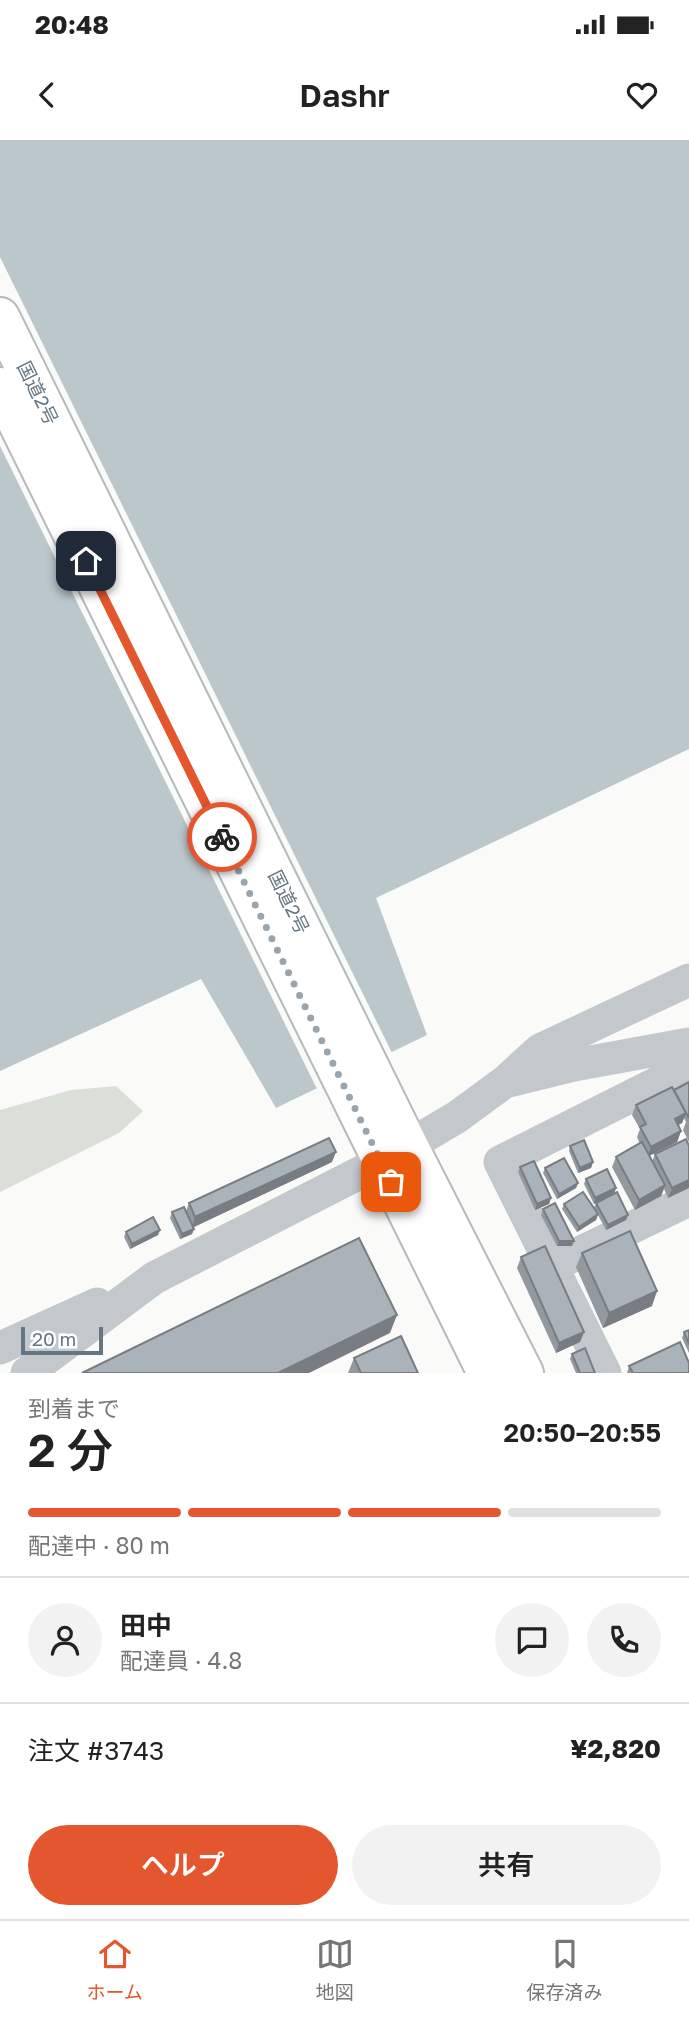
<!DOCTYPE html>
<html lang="ja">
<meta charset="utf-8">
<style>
:root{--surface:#fff;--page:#f2f2f2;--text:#222;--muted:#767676;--line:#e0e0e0;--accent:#e4572e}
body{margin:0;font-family:"Golos Text","Noto Sans JP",sans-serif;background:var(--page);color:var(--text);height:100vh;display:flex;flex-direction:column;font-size:26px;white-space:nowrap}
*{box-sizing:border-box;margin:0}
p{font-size:23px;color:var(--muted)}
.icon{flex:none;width:38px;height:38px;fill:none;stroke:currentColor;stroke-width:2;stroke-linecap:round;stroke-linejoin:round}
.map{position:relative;height:1233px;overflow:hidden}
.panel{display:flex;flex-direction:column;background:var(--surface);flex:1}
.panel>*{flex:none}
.scale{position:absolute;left:21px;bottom:18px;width:82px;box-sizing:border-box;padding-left:7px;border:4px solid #657683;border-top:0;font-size:19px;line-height:24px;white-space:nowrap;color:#657683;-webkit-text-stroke:5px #fff;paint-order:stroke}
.pin{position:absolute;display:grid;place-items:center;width:60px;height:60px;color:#fff;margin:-30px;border-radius:14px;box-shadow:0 4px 10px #0006}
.courier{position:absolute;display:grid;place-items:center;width:70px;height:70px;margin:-35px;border:5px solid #e4572e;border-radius:50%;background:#fff;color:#222;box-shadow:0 2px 9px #0007}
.headline em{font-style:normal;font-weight:600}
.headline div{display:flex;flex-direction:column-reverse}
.headline{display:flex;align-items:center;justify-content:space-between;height:119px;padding:0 28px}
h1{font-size:46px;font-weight:600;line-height:52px}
.bar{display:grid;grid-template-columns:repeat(4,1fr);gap:10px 7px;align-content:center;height:84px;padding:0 28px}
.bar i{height:9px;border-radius:5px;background:var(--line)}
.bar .active{background:var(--accent)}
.bar p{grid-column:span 4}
.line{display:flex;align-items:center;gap:18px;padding:0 28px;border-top:2px solid var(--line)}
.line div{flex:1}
.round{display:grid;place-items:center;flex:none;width:74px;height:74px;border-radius:37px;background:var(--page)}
.primary-button{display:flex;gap:14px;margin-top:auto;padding:14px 28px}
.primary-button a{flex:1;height:80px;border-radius:42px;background:var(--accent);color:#fff;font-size:28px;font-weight:600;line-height:80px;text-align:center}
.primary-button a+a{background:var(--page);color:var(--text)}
.status{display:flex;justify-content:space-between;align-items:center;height:49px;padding:0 35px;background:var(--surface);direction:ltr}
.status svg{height:19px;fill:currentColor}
header{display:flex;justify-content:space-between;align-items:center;height:91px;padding:0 28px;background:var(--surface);font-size:32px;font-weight:600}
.tabs{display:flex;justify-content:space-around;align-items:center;height:98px;border-top:2px solid var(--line);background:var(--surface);font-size:19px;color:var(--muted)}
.tabs a{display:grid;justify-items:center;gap:4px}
.tabs .active{color:var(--accent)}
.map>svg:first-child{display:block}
</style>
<div class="status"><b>20:48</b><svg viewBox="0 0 49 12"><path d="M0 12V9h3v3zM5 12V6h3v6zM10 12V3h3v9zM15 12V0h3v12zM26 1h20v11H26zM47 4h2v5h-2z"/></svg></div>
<header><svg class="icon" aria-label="back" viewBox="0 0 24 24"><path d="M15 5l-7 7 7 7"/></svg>Dashr<svg class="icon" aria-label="heart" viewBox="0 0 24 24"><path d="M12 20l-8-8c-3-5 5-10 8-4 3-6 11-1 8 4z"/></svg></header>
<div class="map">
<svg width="689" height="1233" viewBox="0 0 689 1233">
<rect width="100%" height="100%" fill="#fafaf8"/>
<path fill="#dadfd7" d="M116 946 143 971 119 993 0 1052V970L71 950Z"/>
<path fill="#bbc7cb" d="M0 0H689V609L376 758 427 895 276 968 201 839 0 931Z"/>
<path fill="#fafaf8" d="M0 117 393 915 318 951 0 306Z"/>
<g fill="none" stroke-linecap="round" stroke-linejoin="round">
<g stroke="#b4b9bd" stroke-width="42">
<path id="highway" d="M0 177 409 1007 524 1233
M0 247 487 1233"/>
</g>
<path stroke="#c3c8cc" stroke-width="33" d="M509 941 574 925 689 904
M552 1126 689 1060
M0 1208 97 1164
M27 1233 154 1138 381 1022 457 977 506 941 540 910 689 840
M605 1233 500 1022 689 927"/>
<use href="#highway" stroke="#fff" stroke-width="38"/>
</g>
<path fill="#929a9f" d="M689 942V1002L683 990 686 982 684 978 682 983 678 985 681 991 677 1002 649 1016 652 1022 655 1014 689 1006 668 1058 664 1049 661 1056 635 1070 612 1027 616 1017 640 1004 637 997 640 989 632 975 636 965 674 951Z
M570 1006 593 1022 591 1028 578 1033 569 1011Z
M332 1022 193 1087 194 1089 192 1094 180 1099 170 1078 172 1072 186 1071 189 1063Z
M520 1027 551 1058 549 1064 535 1070 518 1032Z
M545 1028 578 1043 576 1048 557 1059 543 1033Z
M586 1039 614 1053 628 1075 626 1080 606 1090 598 1075 596 1080 577 1092 562 1069 564 1064 597 1073 594 1068 596 1063 605 1058 594 1064 584 1044Z
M543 1069 572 1106H557L541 1075Z
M126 1092 158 1095 130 1109 124 1097Z
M582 1113 652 1166 603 1188 576 1127Z
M521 1117 584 1192 580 1202 556 1213 517 1128Z
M689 1190V1213L682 1198 684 1192Z
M572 1214 595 1233H576L570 1219Z
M354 1218 418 1233H348Z
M629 1226 689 1233H627Z"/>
<path fill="#777d82" d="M686 973 682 983 671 989 675 979Z
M681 991 677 1002 647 1017 651 1007Z
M336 1012 332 1022 192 1088 195 1077Z
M593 1022 591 1028 578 1033 580 1028Z
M689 1040V1048L668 1058 672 1048Z
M578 1043 576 1048 557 1059 559 1054Z
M665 1045 661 1056 635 1070 639 1060Z
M616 1048 614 1054 594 1064 595 1058Z
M551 1058 549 1064 535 1070 537 1064Z
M598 1074 596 1080 577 1092 579 1087Z
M628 1075 626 1080 606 1090 608 1085Z
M194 1089 192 1094 180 1099 182 1094Z
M160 1090 158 1095 130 1109 132 1104Z
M559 1101H574L572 1106H557Z
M657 1151 652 1166 603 1188 609 1173Z
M397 1175 390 1193 309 1233H278Z
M584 1192 580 1202 556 1213 559 1203Z"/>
<path fill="#aab3b9" stroke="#777d82" stroke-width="2" d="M689 942V978L674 950Z
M672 947 686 973 675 979 681 991 651 1007 640 987 646 984 636 965Z
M329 998 336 1012 195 1077 189 1063Z
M686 999 689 1006V1040L672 1048 655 1014Z
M584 1000 593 1022 580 1028 570 1006Z
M642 1002 665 1045 639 1060 616 1017Z
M564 1018 578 1043 559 1054 545 1028Z
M534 1021 551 1058 537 1064 520 1027Z
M607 1029 616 1048 595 1058 586 1039Z
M583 1052 598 1074 579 1087 564 1064Z
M617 1052 628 1075 608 1085 596 1063Z
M555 1063 574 1101H559L543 1069Z
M184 1067 194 1089 182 1094 172 1072Z
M153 1077 160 1090 132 1104 126 1092Z
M630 1091 657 1151 609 1173 582 1113Z
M359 1098 397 1175 278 1233H82Z
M545 1106 584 1192 559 1203 521 1117Z
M689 1190V1204L684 1192Z
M401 1196 418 1233H361L354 1218Z
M680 1202 689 1223V1233H633L629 1226Z
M585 1208 595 1233H580L572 1214Z"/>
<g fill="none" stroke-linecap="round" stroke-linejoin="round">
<path stroke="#99a4ac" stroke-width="7" stroke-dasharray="0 12.6" d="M222 697 391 1042"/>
<path stroke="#e4572e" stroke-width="9" d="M86 421 222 697"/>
</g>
<g text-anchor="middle" stroke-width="7" stroke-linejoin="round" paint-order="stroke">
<g font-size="19" fill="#657683" stroke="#fff">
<text transform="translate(38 253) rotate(64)" y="7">国道2号</text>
<text transform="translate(289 762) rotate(64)" y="7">国道2号</text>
</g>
</g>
</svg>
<div class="scale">20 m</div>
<div class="pin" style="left:391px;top:1042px;background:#ea580c"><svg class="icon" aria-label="bag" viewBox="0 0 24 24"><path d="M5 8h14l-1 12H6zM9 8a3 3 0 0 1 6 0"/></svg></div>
<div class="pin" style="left:86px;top:421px;background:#1f2937"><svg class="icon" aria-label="home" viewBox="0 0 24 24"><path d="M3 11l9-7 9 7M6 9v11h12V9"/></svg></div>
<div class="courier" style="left:222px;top:697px"><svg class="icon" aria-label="bike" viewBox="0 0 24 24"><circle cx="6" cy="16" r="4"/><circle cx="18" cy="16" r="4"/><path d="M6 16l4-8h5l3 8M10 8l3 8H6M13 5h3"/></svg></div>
</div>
<section class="panel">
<div class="headline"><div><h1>2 分</h1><p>到着まで</p></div><em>20:50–20:55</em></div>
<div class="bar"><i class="active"></i><i class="active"></i><i class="active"></i><i></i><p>配達中 · 80 m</p></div>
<div class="line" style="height:126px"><a class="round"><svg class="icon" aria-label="person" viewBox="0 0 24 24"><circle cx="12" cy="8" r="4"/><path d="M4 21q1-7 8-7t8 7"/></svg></a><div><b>田中</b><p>配達員 · 4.8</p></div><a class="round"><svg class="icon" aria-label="chat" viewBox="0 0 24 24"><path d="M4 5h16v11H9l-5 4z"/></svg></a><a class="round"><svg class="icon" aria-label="phone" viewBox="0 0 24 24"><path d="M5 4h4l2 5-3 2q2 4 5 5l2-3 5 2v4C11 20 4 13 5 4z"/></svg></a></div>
<div class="line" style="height:91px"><div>注文 #3743</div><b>¥2,820</b></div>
<div class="primary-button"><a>ヘルプ</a><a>共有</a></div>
</section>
<nav class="tabs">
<a class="active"><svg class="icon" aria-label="home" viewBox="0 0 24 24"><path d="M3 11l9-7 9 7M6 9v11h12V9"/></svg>ホーム</a>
<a><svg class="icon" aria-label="map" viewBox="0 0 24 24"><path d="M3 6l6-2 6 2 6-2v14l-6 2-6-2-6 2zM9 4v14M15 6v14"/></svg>地図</a>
<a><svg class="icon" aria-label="saved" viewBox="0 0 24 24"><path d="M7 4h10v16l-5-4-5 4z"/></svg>保存済み</a>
</nav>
